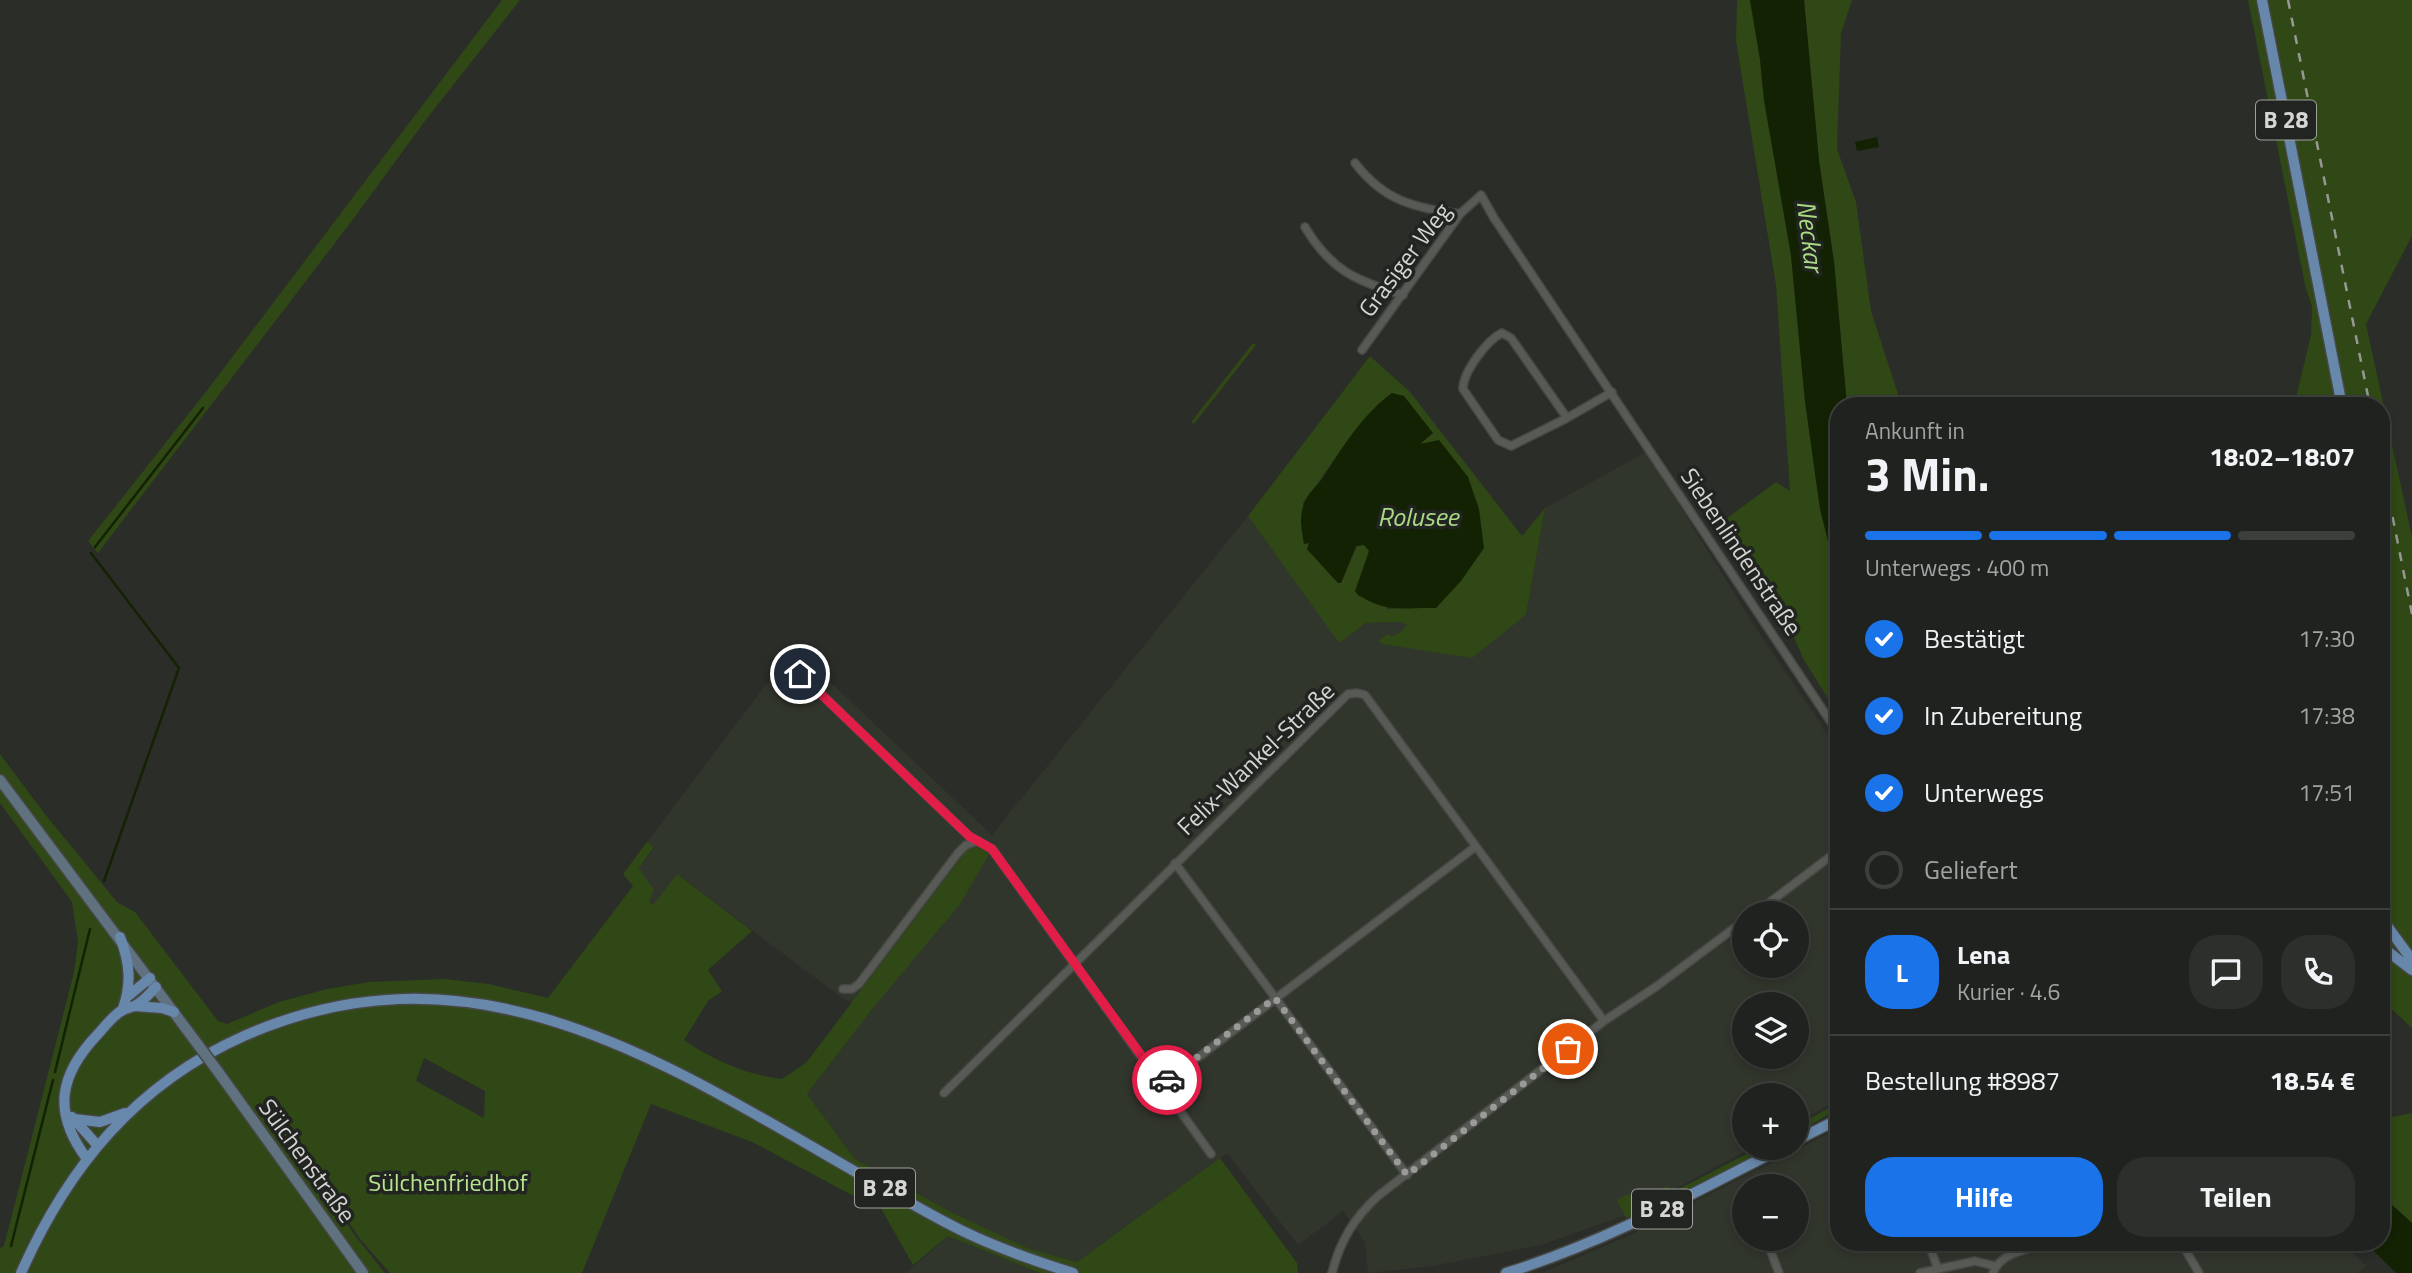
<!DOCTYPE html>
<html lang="de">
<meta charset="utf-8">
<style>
:root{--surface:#20221f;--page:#2d2f2c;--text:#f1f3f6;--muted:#a2a4a4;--line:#3d3f3d;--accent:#1a73e8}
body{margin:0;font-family:"Titillium Web",sans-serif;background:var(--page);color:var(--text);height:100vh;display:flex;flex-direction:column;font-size:26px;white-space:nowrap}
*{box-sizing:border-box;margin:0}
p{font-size:23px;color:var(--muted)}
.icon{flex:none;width:38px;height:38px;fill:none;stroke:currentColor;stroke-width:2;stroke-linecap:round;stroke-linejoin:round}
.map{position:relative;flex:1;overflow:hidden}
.sheet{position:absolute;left:1830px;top:397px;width:560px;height:854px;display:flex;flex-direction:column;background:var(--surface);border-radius:28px;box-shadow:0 4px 10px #0003,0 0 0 2px var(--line)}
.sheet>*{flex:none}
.fabs{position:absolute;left:1732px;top:901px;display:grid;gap:14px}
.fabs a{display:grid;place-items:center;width:77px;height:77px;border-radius:50%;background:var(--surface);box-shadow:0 4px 10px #0003,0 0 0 2px var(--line);font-size:35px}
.pin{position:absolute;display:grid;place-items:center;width:60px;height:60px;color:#fff;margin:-30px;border:4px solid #fff;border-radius:50%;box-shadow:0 2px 7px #0007}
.courier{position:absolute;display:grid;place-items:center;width:70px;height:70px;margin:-35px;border:5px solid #e11d48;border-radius:50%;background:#fff;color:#222;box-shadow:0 2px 9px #0007}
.head em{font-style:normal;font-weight:700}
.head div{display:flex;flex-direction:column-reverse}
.head{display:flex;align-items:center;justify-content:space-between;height:119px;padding:0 35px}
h1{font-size:46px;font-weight:700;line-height:52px}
.bar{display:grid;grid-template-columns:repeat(4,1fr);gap:10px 7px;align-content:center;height:84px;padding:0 35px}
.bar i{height:9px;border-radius:5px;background:var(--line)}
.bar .on{background:var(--accent)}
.bar p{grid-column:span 4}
.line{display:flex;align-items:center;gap:18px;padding:0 35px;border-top:2px solid var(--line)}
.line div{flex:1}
.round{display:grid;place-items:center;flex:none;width:74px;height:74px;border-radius:28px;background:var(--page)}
ol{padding:0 35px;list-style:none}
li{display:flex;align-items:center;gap:21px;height:77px}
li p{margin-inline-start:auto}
li .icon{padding:7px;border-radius:50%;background:var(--accent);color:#fff;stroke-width:4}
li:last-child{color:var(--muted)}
li i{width:38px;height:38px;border:4px solid var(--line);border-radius:50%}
.button{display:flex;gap:14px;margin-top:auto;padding:14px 35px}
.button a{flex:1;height:80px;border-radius:28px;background:var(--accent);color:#fff;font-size:28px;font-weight:700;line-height:80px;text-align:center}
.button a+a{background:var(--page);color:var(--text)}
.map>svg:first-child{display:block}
</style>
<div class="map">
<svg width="2412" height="1273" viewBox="0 0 2412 1273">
<rect width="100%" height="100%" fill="#2b2d29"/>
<path fill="#31362d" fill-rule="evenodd" d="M1646 452 1757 630 1839 751V1099L1797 1123V1096H1745V1148H1751L1629 1214 1541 1245 1432 1266 1368 1273 1365 1242 1343 1211 1298 1245 1227 1153 1077 1262 1030 1249 951 1212 855 1159 807 1094 873 1008 845 1000 677 874 654 905 649 901 639 868 654 848 647 842 794 648 992 835 1248 516 1339 642 1366 623 1400 622 1408 624 1399 633 1378 640 1526 615 1545 508ZM1745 914H1797V966H1745ZM1745 1004H1797V1057H1745Z
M1839 1128V1242H2342L2366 1266 2357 1273H1542L1626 1237ZM1745 1186H1797V1239H1745Z
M948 1236 1040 1273H906Z"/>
<path fill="#2f4815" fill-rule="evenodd" d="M502 0H520L425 121 351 222 98 553 88 541 205 393Z
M1737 0H1750L1760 59 1764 100 1791 255 1805 401 1820 509 1839 584V716L1804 660 1792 633 1757 582 1750 586 1745 570 1746 559 1715 527 1776 482 1790 491 1776 285 1736 41Z
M1804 0H1852L1841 33 1837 149 1856 202 1871 311 1902 406H1847L1834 262 1819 161Z
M2248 0H2412V236L2366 324 2412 537V1028L2382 1000V406H2294L2311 335 2312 307 2305 285Z
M1253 343 1256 345 1194 424 1191 422Z
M1370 356 1410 392 1522 536 1545 508 1526 615 1472 658 1382 644 1378 641 1387 634 1392 636 1399 633 1407 625 1400 622 1366 623 1339 643 1248 516ZM1392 393 1433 433 1419 444H1425L1437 608 1411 607 1387 609 1369 551 1364 545 1357 546 1341 583H1338L1307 549 1309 543 1303 503C1332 467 1354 421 1392 393Z
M0 754 44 813 117 902 135 912 218 1021 227 1024 279 1002 327 989 369 982 444 979 489 984 548 998 633 886 623 874 647 842 654 847 639 868 654 890 649 901 653 905 677 874 752 931 708 970 722 991 708 1001 684 1040C714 1061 745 1074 782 1079L806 1063 967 850 976 847 992 849 960 904 873 1008 807 1094 855 1159 951 1212 1030 1249 1077 1262 1220 1158 1297 1263 1298 1273H1040L948 1236 913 1265 878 1203 865 1202 752 1142 651 1104 582 1273H390L360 1239 325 1187 326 1193 356 1237 385 1273H0V1248L4 1246 74 972 78 942 72 902 0 803ZM424 1058 485 1091 484 1118 416 1081Z
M1839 1102V1108L1797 1133V1126Z
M2412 1113V1223L2382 1196V1119Z
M1758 1148H1771L1749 1161 1636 1215 1626 1218 1617 1200 1628 1194 1635 1201 1667 1186 1675 1191Z"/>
<path fill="#132203" d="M1750 0H1804L1819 161 1834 262 1847 406H1839V584L1820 509 1805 401 1791 255 1764 100 1760 59Z
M1877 137 1879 147 1857 151 1855 142Z
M1392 393 1404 396 1433 433 1420 444 1439 440 1468 477 1479 509 1484 548 1461 581 1436 608C1402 607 1389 614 1358 595L1355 591 1369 551 1364 545 1356 546 1341 583H1338L1307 549 1309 543 1304 544C1302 531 1299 520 1303 507 1305 495 1318 486 1324 476 1343 447 1363 414 1392 393Z
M2382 1196 2412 1223V1273H2396L2366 1243 2382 1242Z"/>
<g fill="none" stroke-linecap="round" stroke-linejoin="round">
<path stroke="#132203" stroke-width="2.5" d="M95 547 203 408
M91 553 179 668 104 881
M55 1072 90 929
M11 1246 53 1080"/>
<g stroke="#464844" stroke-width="10">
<path id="minor" d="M1355 163C1385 202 1414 207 1460 214
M1305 227C1331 271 1357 281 1403 295
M1362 350 1460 214 1481 195 1494 218 1839 734
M1567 418 1511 338 1502 333C1487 340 1463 372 1463 389L1498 440 1511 446 1567 418 1612 392
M800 674 969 836 992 849 1211 1154
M1175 863 1407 1175
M1754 914 1839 850
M843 989H852L859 984 958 853 966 845 977 841
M1162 1085 1475 847
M944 1093 1348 694 1357 693 1365 695 1604 1021
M1766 1239 1779 1273
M1928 1242 1938 1269
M2181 1242 2199 1273
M1332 1273C1340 1241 1354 1218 1378 1196L1604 1021 1657 986 1745 920
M1920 1273 1975 1261 1995 1266
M1993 1273C2001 1250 2035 1248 2057 1242"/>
</g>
<g stroke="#464844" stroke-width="13">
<path id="secondary" d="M0 780 193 1038
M219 1073 363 1273"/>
</g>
<g stroke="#464844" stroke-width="13">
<path id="primary" d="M2262 0 2342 406
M2382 919 2412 960
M120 937C130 963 132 985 122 1011
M2382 947 2412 970
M127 997 150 978
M134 1006 162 1008 174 1012
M72 1117 98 1146
M74 1119 100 1122 125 1113
M1797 1140 1839 1119
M87 1159C52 1112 59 1075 98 1034 105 1026 112 1017 121 1011 126 1008 131 1008 136 1005 144 1001 150 993 156 987
M21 1273C68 1167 136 1084 244 1036 483 930 680 1073 882 1187 911 1203 939 1220 969 1234 1003 1250 1038 1262 1073 1273
M1506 1273C1603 1243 1692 1194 1782 1148"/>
</g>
<use href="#minor" stroke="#585a56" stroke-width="7"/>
<use href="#secondary" stroke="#607180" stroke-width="10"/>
<use href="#primary" stroke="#6888ab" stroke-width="10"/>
<path stroke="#979895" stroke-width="2.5" stroke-dasharray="9 9" stroke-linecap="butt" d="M2288 0 2370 406
M2382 464 2412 614"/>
<g stroke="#464844" stroke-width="13" stroke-linecap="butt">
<path id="secondary-bridge" d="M193 1038 219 1073"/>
</g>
<use href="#secondary-bridge" stroke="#607180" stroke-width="10"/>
</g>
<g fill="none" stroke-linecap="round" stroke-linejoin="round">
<path stroke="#9a9b98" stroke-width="7" stroke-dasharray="0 12.6" d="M1167 1080 1275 998 1407 1175 1568 1049"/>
<path stroke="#e11d48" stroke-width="9" d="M800 674 969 836 992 849 1162 1084 1167 1080"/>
</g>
<g text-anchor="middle" stroke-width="7" stroke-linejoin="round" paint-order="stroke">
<g fill="#212420" stroke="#9fa19e" stroke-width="2">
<rect x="2256" y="100.5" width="60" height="39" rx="5"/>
<rect x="855" y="1168.5" width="60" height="39" rx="5"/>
<rect x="1632" y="1189.5" width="60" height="39" rx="5"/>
</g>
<g font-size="23" font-weight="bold" fill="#d5d6d4">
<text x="2286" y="128">B 28</text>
<text x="885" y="1196">B 28</text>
<text x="1662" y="1217">B 28</text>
</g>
<g font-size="24" fill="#d5d6d4" stroke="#212420">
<text transform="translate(1405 260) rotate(-53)" y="8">Grasiger Weg</text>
<text transform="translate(1741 552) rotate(56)" y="8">Siebenlindenstraße</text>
<text transform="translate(1256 759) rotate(-44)" y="8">Felix-Wankel-Straße</text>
<text transform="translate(307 1161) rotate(54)" y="8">Sülchenstraße</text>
</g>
<g font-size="24" fill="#b6e58e" stroke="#212420">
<text x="448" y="1191">Sülchenfriedhof</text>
</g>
<g font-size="26" font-style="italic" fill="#abda84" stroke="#212420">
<text transform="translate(1810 236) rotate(83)" y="9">Neckar</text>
<text x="1418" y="526">Rolusee</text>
</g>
</g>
</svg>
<div class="fabs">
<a><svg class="icon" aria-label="locate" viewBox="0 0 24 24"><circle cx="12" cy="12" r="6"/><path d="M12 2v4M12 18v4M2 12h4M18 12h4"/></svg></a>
<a><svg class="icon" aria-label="layers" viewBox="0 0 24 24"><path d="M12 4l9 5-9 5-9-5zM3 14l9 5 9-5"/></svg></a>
<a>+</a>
<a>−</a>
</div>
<div class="pin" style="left:1568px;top:1049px;background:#ea580c"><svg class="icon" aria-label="bag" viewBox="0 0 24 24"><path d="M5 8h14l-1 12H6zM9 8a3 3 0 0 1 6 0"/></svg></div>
<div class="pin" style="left:800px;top:674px;background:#1f2937"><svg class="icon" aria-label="home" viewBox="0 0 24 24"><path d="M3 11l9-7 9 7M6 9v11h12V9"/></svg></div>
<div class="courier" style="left:1167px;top:1080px"><svg class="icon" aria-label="car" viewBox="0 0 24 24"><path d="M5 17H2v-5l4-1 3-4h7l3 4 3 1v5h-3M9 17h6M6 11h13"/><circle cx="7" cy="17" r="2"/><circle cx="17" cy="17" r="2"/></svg></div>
<section class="sheet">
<div class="head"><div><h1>3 Min.</h1><p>Ankunft in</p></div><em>18:02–18:07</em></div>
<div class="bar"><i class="on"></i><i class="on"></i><i class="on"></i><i></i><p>Unterwegs · 400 m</p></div>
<ol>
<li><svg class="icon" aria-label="check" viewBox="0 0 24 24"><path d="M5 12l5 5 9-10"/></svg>Bestätigt<p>17:30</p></li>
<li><svg class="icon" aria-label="check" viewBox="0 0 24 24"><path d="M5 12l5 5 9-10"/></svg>In Zubereitung<p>17:38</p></li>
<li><svg class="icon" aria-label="check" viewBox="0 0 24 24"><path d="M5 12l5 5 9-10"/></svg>Unterwegs<p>17:51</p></li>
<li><i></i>Geliefert</li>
</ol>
<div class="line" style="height:126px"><b class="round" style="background:var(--accent);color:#fff">L</b><div><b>Lena</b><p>Kurier · 4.6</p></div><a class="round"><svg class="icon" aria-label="chat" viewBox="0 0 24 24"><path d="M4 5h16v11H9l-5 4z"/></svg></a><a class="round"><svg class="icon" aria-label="phone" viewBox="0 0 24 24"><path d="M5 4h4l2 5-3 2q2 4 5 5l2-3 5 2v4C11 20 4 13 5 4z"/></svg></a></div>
<div class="line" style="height:91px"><div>Bestellung #8987</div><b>18.54 €</b></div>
<div class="button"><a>Hilfe</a><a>Teilen</a></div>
</section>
</div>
